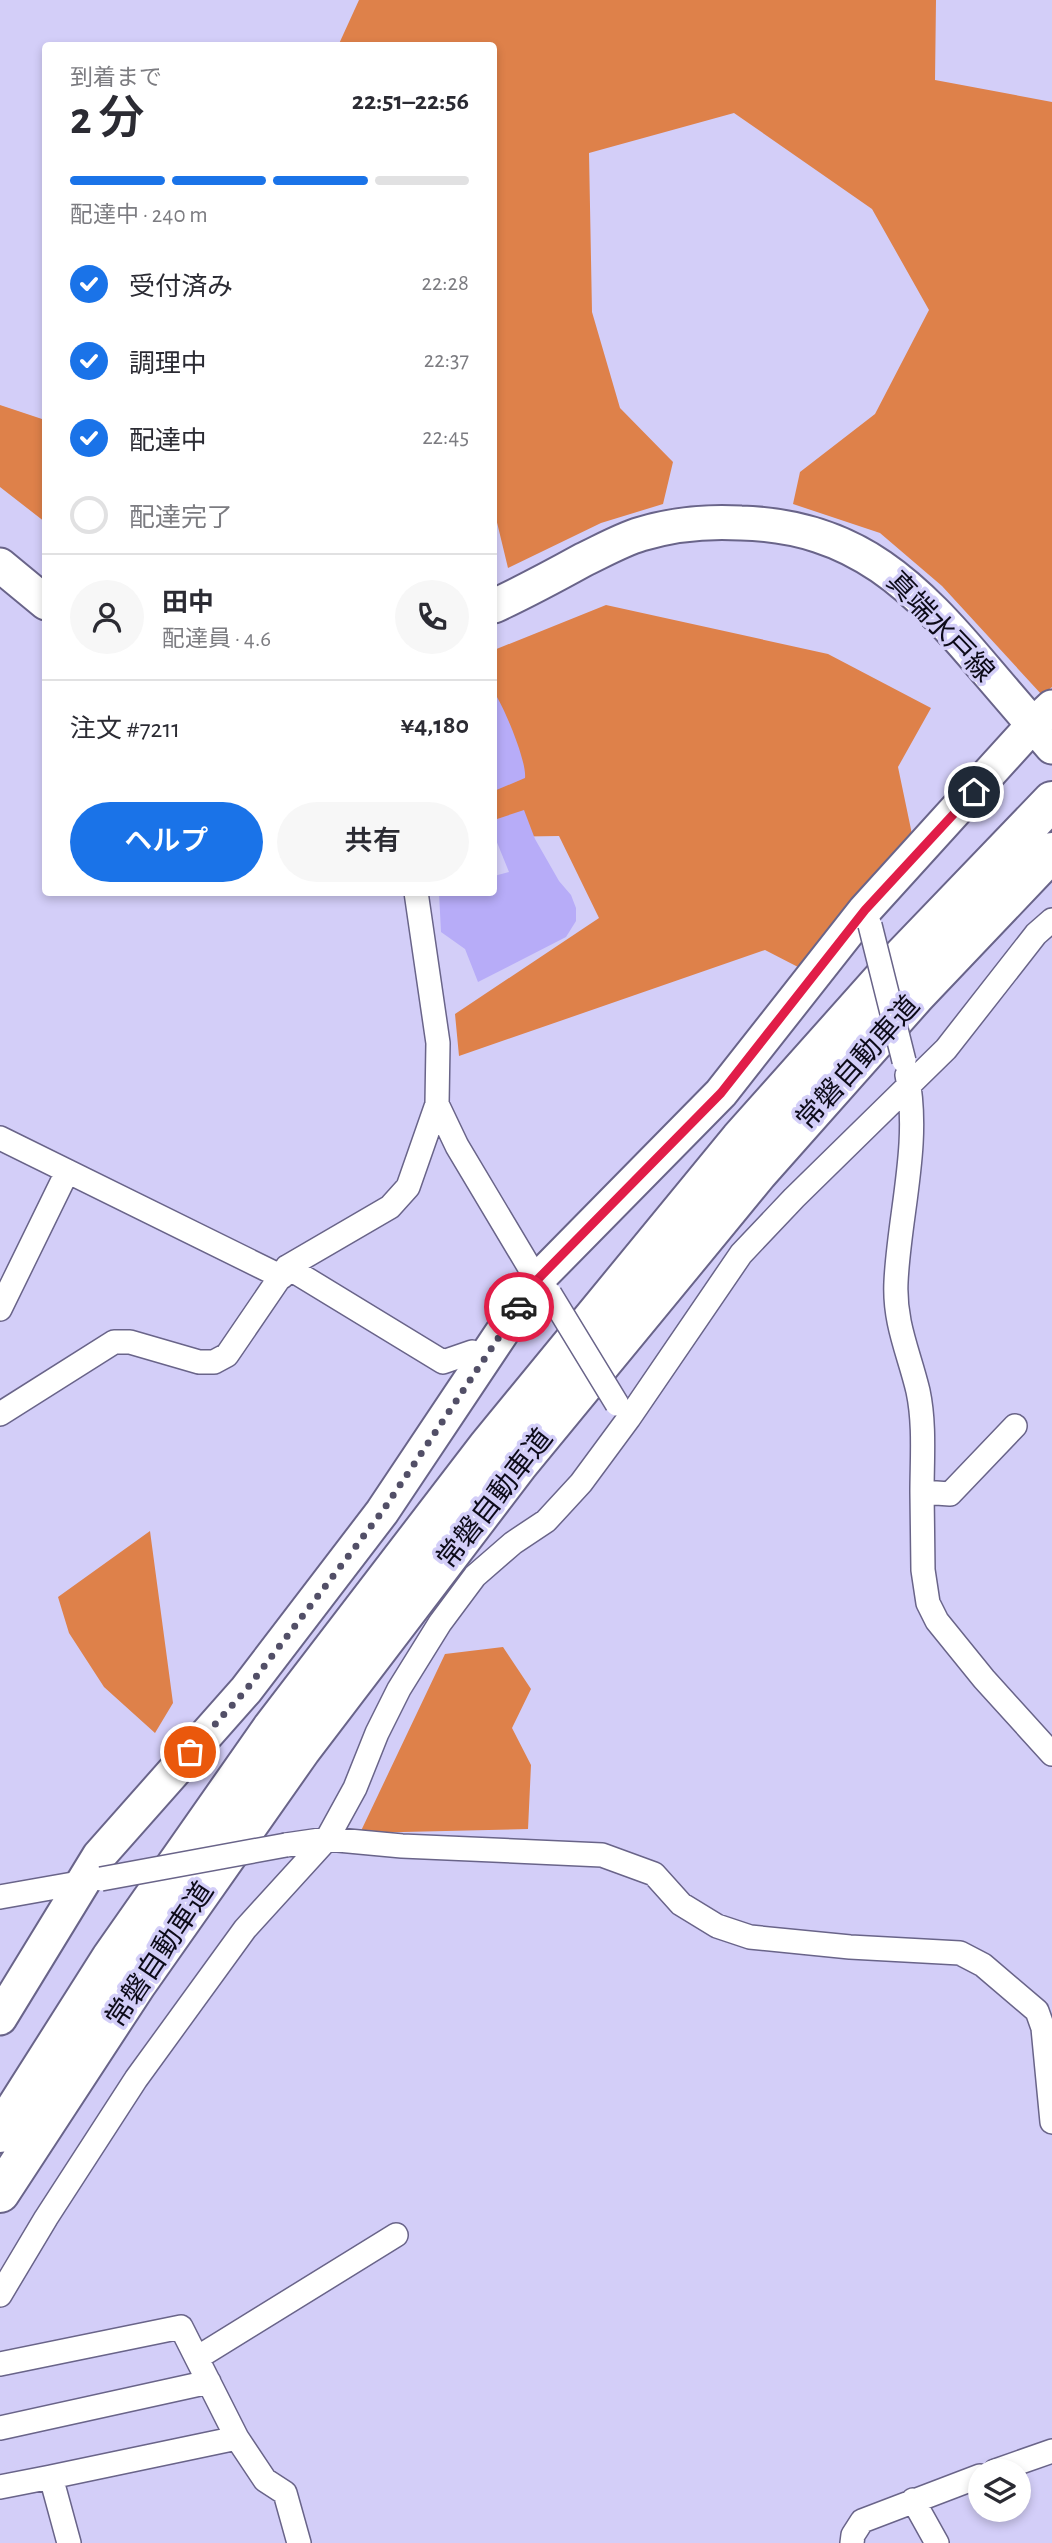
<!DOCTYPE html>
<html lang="ja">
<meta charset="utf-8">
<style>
:root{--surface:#fff;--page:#f7f7f7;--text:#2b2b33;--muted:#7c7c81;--line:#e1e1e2;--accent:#1a73e8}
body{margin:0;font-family:"Alegreya Sans","Noto Sans JP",sans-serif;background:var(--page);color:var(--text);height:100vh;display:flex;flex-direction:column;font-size:26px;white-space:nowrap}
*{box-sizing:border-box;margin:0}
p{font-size:23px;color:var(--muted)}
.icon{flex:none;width:38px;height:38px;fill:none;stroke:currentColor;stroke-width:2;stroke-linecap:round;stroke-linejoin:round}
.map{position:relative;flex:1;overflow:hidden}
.sheet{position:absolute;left:42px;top:42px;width:455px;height:854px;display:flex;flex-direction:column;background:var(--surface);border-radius:7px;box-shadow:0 4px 10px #0003}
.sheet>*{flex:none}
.controls{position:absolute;left:968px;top:2459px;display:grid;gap:14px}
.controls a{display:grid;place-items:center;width:63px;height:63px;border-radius:50%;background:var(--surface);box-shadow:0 4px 10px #0003;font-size:35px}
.pin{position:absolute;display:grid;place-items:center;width:60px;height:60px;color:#fff;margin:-30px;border:4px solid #fff;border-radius:50%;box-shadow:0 2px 7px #0007}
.courier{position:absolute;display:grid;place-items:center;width:70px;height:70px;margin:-35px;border:5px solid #e11d48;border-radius:50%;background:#fff;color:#222;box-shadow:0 2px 9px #0007}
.headline em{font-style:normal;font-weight:600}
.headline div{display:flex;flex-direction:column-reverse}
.headline{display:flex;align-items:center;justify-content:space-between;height:119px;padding:0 28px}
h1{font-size:46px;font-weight:600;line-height:52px}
.bar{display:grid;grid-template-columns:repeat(4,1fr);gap:10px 7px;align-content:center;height:84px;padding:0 28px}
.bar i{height:9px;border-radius:5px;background:var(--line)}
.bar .active{background:var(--accent)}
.bar p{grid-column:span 4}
.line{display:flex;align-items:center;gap:18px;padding:0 28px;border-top:2px solid var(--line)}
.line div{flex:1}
.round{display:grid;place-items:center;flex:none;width:74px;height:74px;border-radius:37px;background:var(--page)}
ol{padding:0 28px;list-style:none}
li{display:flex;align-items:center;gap:21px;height:77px}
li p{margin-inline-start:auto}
li .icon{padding:7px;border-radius:50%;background:var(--accent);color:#fff;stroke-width:4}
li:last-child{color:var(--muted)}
li i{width:38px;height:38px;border:4px solid var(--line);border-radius:50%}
.cta{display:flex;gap:14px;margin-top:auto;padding:14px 28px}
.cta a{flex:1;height:80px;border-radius:42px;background:var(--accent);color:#fff;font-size:28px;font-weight:600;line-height:80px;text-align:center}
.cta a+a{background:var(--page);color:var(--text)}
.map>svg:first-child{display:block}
</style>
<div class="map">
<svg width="1052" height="2543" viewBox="0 0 1052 2543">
<rect width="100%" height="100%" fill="#d3cef8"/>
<path fill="#de814a" d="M359 0H936L935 80 1052 102V687L1042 695 942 586 880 533 793 504 800 472 875 414 929 310 872 209 734 113 589 153 592 312 620 408 673 462 663 504 601 523 508 568 494 510V46H338Z
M0 405 45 420V522L0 487Z
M606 605 828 654 931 708 898 767 913 839 855 910 798 967 765 950 459 1056 455 1014 599 918 559 836 498 837 494 830V650Z
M150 1531 173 1703 155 1733 104 1687 69 1633 58 1597Z
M503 1647 531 1689 512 1728 531 1765 528 1829 360 1833 445 1654Z"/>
<path fill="#b7acf8" d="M494 692C504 707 527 761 525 778L494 791Z
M524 810 535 839 559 881 571 895 576 908V921L566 937 478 982 465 949 441 932 439 893 494 892V876L509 872 494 835V820Z"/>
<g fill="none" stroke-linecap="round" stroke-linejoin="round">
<g stroke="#696489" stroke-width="26">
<path id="street" d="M416 892 438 1043 437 1104 457 1146 537 1280 545 1289
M907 1075C921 1142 899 1215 896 1282 894 1323 909 1353 918 1391 925 1424 922 1459 922 1492L950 1494 1015 1426
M0 1138 282 1277
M287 1267 443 1362 472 1352 485 1359
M0 1309 67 1172
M0 1414 114 1342H130L199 1362H214L227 1355 287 1267 390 1207 408 1187 437 1104
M922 1492 923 1570 928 1603 937 1621 984 1679 1052 1754
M286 1845 327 1839 402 1846 602 1855 654 1874 681 1904 717 1926 750 1937 850 1947 960 1953 983 1965 1037 2011 1043 2028 1052 2122
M0 1897 90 1881
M0 2295 46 2218 136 2079 245 1929 327 1839 355 1788 377 1733 399 1689 440 1623 475 1576 513 1543 546 1521 581 1483 629 1418 741 1254 794 1198 946 1049 1036 934 1052 920
M197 2358 396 2235
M0 2364 181 2327 237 2438 265 2480 285 2493 299 2543
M0 2428 209 2382
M995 2471 1052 2451
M51 2477 237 2438
M0 2487 51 2477 69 2543
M913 2500 937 2543
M852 2543 853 2535 862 2521 980 2476"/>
</g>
<g stroke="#696489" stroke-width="37">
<path id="secondary" d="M0 565 46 603
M494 606C524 592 554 576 583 560 602 551 621 540 641 534 674 524 707 521 741 523 857 526 916 587 986 670 1008 696 1030 721 1052 747
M0 2018 99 1856 246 1690 382 1512 537 1280 721 1093 865 910 1033 725 1052 707"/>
</g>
<g stroke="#696489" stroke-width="42">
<path id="highway" d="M0 2133 111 1958 272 1728 488 1446 740 1139 904 955 1052 801
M0 2193 136 1985 301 1750 518 1465 758 1173 916 995 1052 852"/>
</g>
<use href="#street" stroke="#fff" stroke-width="23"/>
<use href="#secondary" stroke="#fff" stroke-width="33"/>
<use href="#highway" stroke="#fff" stroke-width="38"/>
<g stroke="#696489" stroke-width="26" stroke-linecap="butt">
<path id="street-bridge" d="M870 925 904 1061
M550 1294 617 1404
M101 1879 286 1845"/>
</g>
<use href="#street-bridge" stroke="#fff" stroke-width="23"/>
</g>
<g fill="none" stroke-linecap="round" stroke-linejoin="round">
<path stroke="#524f67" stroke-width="7" stroke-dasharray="0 12.6" d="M190 1752 246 1690 382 1512 519 1307"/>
<path stroke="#e11d48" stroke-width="9" d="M519 1307 537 1280 721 1093 865 910 974 792"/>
</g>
<g text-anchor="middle" stroke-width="7" stroke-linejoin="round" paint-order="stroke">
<g font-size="28" fill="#0d0b19" stroke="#d3cef8">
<text transform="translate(941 626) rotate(46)" y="10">真端水戸線</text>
<text transform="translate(857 1062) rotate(-48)" y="10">常磐自動車道</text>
<text transform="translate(494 1498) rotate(-52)" y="10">常磐自動車道</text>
<text transform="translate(159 1954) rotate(-56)" y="10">常磐自動車道</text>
</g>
</g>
</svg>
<div class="controls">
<a><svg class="icon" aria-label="layers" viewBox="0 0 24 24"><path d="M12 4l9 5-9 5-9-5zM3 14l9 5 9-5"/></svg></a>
</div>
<div class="pin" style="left:190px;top:1752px;background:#ea580c"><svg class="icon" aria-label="bag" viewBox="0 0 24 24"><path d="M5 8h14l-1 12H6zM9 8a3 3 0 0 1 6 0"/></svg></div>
<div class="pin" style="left:974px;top:792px;background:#1f2937"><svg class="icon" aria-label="home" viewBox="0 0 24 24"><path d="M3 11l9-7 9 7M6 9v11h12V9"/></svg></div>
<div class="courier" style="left:519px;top:1307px"><svg class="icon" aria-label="car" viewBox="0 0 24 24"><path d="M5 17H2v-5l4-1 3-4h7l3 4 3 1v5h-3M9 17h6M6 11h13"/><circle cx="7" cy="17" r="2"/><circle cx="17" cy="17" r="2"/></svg></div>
<section class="sheet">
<div class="headline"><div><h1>2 分</h1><p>到着まで</p></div><em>22:51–22:56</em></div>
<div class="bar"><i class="active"></i><i class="active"></i><i class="active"></i><i></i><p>配達中 · 240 m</p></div>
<ol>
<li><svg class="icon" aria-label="check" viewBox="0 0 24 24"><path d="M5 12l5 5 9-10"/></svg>受付済み<p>22:28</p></li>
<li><svg class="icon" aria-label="check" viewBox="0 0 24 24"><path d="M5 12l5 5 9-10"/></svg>調理中<p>22:37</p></li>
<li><svg class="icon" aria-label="check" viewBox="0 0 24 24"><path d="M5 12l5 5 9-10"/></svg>配達中<p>22:45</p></li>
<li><i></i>配達完了</li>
</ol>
<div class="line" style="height:126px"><a class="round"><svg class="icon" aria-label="person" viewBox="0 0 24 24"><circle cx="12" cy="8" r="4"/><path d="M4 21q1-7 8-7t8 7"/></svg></a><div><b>田中</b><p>配達員 · 4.6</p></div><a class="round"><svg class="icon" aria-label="phone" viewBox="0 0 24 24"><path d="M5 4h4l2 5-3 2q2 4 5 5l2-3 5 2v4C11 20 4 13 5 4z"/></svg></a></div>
<div class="line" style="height:91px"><div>注文 #7211</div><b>¥4,180</b></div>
<div class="cta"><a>ヘルプ</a><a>共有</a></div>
</section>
</div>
